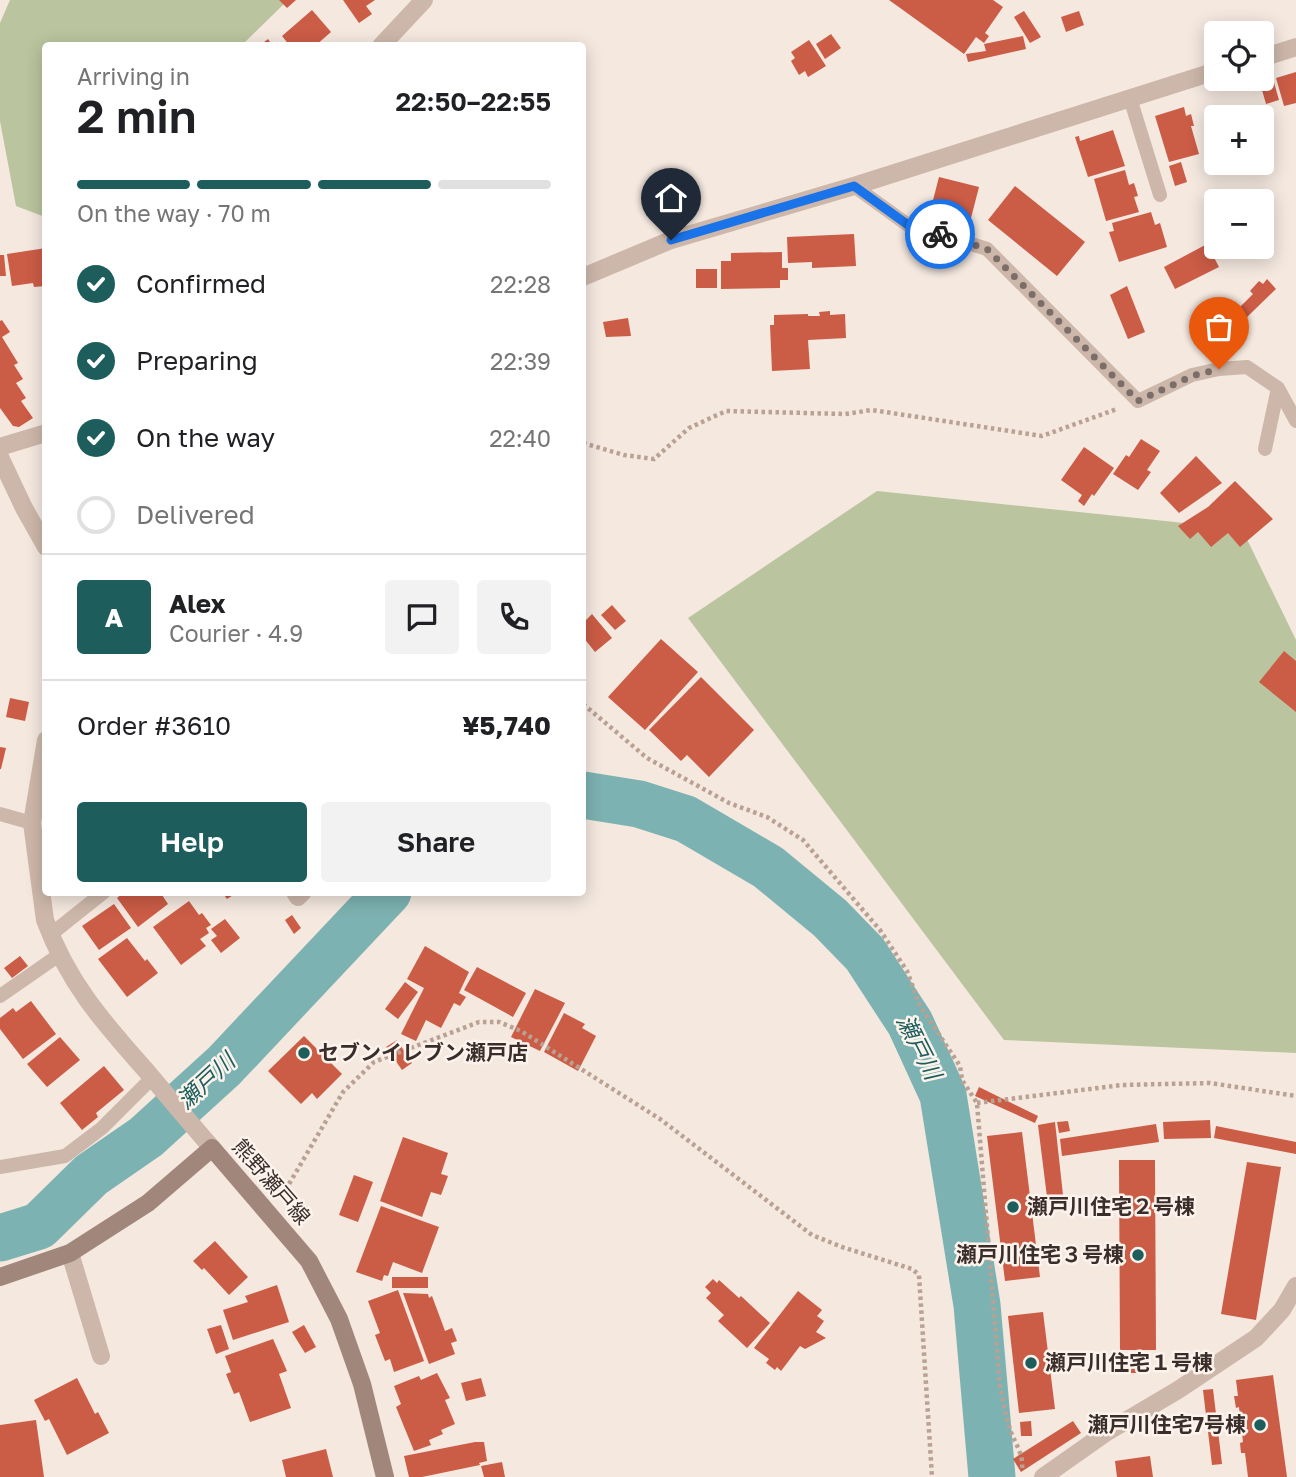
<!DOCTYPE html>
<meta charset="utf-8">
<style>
:root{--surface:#fff;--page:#f2f2f2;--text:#202124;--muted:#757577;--line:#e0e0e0;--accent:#1d5e5d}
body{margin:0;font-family:"Golos Text","Noto Sans JP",sans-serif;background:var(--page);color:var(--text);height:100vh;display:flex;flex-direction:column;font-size:26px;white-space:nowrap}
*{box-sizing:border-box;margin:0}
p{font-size:23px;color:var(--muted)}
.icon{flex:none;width:38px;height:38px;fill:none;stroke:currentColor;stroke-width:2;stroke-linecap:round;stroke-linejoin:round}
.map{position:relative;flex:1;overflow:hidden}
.side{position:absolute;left:42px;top:42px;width:544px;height:854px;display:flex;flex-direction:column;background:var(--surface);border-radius:7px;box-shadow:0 4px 18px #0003}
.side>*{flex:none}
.fabs{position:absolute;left:1204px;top:21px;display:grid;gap:14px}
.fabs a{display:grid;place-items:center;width:70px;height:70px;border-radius:7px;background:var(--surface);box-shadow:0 4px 18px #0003;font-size:35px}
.pin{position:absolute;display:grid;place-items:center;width:60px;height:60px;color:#fff;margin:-72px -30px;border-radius:50% 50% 50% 0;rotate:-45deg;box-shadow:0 0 7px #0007}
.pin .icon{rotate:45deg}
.courier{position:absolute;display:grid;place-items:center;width:70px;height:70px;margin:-35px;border:5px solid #1a73e8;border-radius:50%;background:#fff;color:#222;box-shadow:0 2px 9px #0007}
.overview em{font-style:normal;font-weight:600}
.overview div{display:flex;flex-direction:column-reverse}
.overview{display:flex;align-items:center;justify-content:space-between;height:119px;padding:0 35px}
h1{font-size:46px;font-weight:600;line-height:52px}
.bar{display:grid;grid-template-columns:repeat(4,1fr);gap:10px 7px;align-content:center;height:84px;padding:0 35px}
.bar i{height:9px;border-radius:5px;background:var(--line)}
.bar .active{background:var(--accent)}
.bar p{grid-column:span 4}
.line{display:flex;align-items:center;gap:18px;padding:0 35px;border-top:2px solid var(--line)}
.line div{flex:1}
.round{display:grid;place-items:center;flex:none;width:74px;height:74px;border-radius:7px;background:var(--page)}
ol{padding:0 35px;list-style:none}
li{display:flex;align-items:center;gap:21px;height:77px}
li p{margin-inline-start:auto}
li .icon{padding:7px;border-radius:50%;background:var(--accent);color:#fff;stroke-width:4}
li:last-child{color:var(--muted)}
li i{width:38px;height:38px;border:4px solid var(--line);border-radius:50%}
.cta{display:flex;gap:14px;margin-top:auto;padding:14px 35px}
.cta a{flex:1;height:80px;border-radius:7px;background:var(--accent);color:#fff;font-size:28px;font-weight:600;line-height:80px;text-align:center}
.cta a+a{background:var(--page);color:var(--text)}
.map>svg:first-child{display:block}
</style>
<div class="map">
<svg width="1296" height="1477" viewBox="0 0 1296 1477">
<rect width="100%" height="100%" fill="#f4e8df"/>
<path fill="#bac49e" d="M10 0H288L242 45 46 46 45 217 16 206 0 121V23Z
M877 491 1242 529 1296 640V1053L1004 1040 688 618Z"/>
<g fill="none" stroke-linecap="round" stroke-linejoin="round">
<path stroke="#7cb2b1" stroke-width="47" d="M583 795 639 804 686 819 768 867 830 918 865 954 910 1023 943 1095 977 1305 992 1477
M0 1238 39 1226 91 1175 146 1137 224 1066 388 892"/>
</g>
<path fill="#cb5c46" d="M279 0H296L287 8Z
M343 0H375L366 6 372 14 359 23Z
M889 0H993L1003 7 985 33 989 36 984 43 976 37 964 54Z
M312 10 331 32 315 46H290L282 36Z
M1024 11 1041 37 1030 43 1014 17Z
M1079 11 1084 25 1066 32 1061 17Z
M831 34 841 48 825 59 816 44Z
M1023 36 1026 49 968 62 966 54 986 51 984 44Z
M268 39 273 46H259Z
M809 40 826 66 808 77 805 71 799 75 791 61 795 58 791 52Z
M1296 72V103L1284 106 1276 78Z
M1273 79 1279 100 1266 104 1260 83Z
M1184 107 1186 116 1191 114 1194 126H1191L1199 154 1169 162 1155 116Z
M1113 130 1125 166 1088 177 1075 137 1079 136 1080 141Z
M1181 162 1187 182 1175 186 1169 166Z
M1125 170 1129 185 1134 183 1138 196 1134 197 1139 212 1106 221 1094 179Z
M939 177 979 187 971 218 931 208Z
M1015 186 1085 242 1057 276 988 220Z
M1151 212 1155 225 1160 223 1167 247 1119 262 1109 232 1114 231 1112 223Z
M854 234 856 266 812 268V262L788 263 787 237Z
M1207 244 1219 267 1175 289 1164 267Z
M46 248V286L34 287 33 283 12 286 7 254Z
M782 252V268H788V280H780V288L721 289V261H731V253Z
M0 255H4L6 276H0Z
M696 269H717V288H696Z
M1267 279 1276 289 1245 319 1237 310 1253 294 1250 291 1259 281 1263 284Z
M1127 286 1145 332 1128 339 1110 295Z
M830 311V315L845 314 846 338 808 340 810 369 772 371 770 325H774V315L808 314V316H820L819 312Z
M628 318 631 336 606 337 603 322Z
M2 320 10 332 2 337 18 363 14 365 23 379 16 383 26 398 21 401 33 418 19 427 13 426 0 408V321Z
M1141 439 1160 451 1147 470 1151 472 1138 490 1113 474 1126 455 1129 457Z
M1084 447 1114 468 1094 496 1092 494 1084 506 1078 501 1082 495 1061 480Z
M1196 456 1222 483 1179 513 1160 493Z
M1235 481 1273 519 1240 547 1228 533 1211 547 1198 532 1190 539 1178 526 1208 507Z
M612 605 626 621 615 630 601 615Z
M592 614 612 638 595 652 583 637V623Z
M661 639 698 672 645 730 608 697Z
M1284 651 1296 661V712L1259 682Z
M701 677 754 730 709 777 687 755 681 761 649 730Z
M10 698 29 702 25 721 6 717Z
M0 747 6 748 1 769H0Z
M124 892H160L168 904 138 927 117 898Z
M222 892H238L227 899Z
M189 901 199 915 202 913 211 925 206 928 209 933 200 939 206 946 181 965 153 927Z
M114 904 131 928 99 950 82 926Z
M292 915 301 928 294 934 285 920Z
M225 919 240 938 221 953 211 940 217 936 211 929Z
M127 938 145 961 147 959 158 973 127 997 98 959Z
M425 946 469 972 459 993 466 997 460 1006 454 1003 441 1028 426 1020 416 1041 401 1034 424 988 407 979Z
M20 956 28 966 12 978 4 968Z
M477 967 526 993 513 1017 464 990Z
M405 982 418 992 398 1019 385 1009Z
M535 989 565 1003 540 1051 511 1037Z
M31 1001 56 1034 23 1059 0 1029V1018L13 1008 16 1012Z
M564 1013 585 1024 582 1028 596 1036 578 1071 544 1052Z
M304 1036 342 1074 317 1099 312 1093 301 1104 268 1071Z
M60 1037 80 1060 47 1087 27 1064Z
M397 1040 412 1063 402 1070 386 1047Z
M104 1066 124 1090 96 1113 98 1117 82 1130 60 1103Z
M979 1087 1038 1116 1035 1123 975 1096Z
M1210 1120 1211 1138 1164 1139 1163 1122Z
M1068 1121 1070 1131 1059 1133 1057 1122Z
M1055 1122 1063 1195 1047 1197 1038 1125Z
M1156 1124 1159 1142 1062 1156 1060 1139Z
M1216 1126 1296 1142V1154L1214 1138Z
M1022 1132 1040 1277 1005 1281 987 1136Z
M403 1137 448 1153 441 1174 448 1176 441 1195 431 1192 422 1217 380 1201Z
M1119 1160H1155L1156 1350H1120Z
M1247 1162 1281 1167 1256 1320 1221 1314Z
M354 1175 373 1182 358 1222 339 1215Z
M381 1206 439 1227 422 1273 393 1262 388 1276 384 1275 382 1281 356 1272Z
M215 1241 248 1277 229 1295 204 1268 202 1270 193 1261Z
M392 1277H428V1288H392Z
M713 1279 717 1283 719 1280 739 1298 741 1296 770 1323 747 1348 718 1321 724 1315 706 1298 711 1293 705 1287Z
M277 1285 289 1322 233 1340 223 1310 248 1302 245 1296Z
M398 1290 424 1361 394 1372 390 1359 385 1361 375 1335 380 1333 368 1301Z
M798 1291 822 1310 817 1316 824 1321 816 1332 826 1338 805 1349 800 1346 781 1371 777 1367 775 1370 766 1363 769 1359 754 1348Z
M403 1293 428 1294 429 1298 432 1296 445 1331 452 1328 457 1341 451 1343 455 1354 429 1364Z
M1043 1312 1055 1409 1019 1413 1008 1316Z
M221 1325 229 1349 216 1354 207 1329Z
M304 1325 316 1347 305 1353 292 1332Z
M273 1339 287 1371 279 1374 291 1408 250 1422 239 1392 234 1394 226 1374 231 1372 225 1356Z
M1118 1359H1138L1137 1373H1118Z
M437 1373 450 1398 445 1400 455 1424 441 1430 443 1434 429 1440 431 1445 414 1451 396 1407 401 1404 394 1386 419 1376 421 1380Z
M1273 1375 1287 1477H1248L1245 1453H1241L1240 1443 1243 1442 1239 1407 1236 1408 1234 1396H1238L1236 1380Z
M77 1378 95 1414 98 1412 109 1433 67 1455 49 1419 45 1421 34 1400Z
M481 1378 486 1396 466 1401 461 1383Z
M1213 1389 1222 1464 1212 1465 1203 1390Z
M36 1420 44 1477H0V1425Z
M1031 1421 1032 1436H1021L1020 1422Z
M1073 1421 1081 1433 1021 1472 1013 1459Z
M475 1442H484L487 1461 479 1463 480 1465 422 1477H409L404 1456Z
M326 1449 333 1477H286L282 1460Z
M1150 1456 1153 1477H1117L1115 1461Z
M502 1462 505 1477H484L481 1466Z"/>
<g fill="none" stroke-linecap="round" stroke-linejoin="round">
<path stroke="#b9a194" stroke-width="4.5" stroke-dasharray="3.5 3.5" stroke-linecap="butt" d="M583 443 624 455 654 459 689 428 726 411 845 414 872 410 1042 436 1117 409
M583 704 647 758 729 803 767 817 803 840 880 930 907 971 920 1006 960 1066 962 1080 977 1103 1000 1387C1003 1400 1005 1413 1009 1426 1013 1441 1024 1453 1022 1469
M977 1103 1122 1085 1210 1083 1296 1096
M282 1196 343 1092 374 1062 479 1022H499L521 1031 660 1119 812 1235 842 1247 912 1269 919 1275 932 1477"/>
<path stroke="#cdb7aa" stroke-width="14" d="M1130 98 1160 195
M854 186 915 230 940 234 987 249 1138 401 1192 375 1219 369 1247 367 1278 388 1296 421
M1265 449 1278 388
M0 814 32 823
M50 935 104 892
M0 996 59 955
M0 1167 65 1156 102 1128 152 1078"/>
<path stroke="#cdb7aa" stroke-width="18" d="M381 46 424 0
M1262 58 1296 47
M583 277 671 240 854 186 1216 71
M0 447 46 433
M295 892 298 897 303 892
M70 1253 101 1356
M1043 1477 1107 1432 1178 1390 1256 1338 1282 1310 1296 1286"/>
<path stroke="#cdb7aa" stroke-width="18" d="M0 457 24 508 46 547
M46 740 32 823 45 920C69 985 104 1023 149 1074 170 1099 191 1124 212 1148"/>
<path stroke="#a1867b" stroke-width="18" d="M0 1277 70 1253 148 1203 212 1148 309 1261 339 1319 362 1384 385 1477"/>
</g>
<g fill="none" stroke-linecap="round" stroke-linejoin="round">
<path stroke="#7b6e69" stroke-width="7" stroke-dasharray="0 12.6" d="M940 234 987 249 1138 401 1192 376 1219 369"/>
<path stroke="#1a73e8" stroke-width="9" d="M671 240 854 186 915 230 940 234"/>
</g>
<g fill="#1d5e5d" stroke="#fbf3ec" stroke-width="2.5">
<circle cx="304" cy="1053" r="7"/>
<circle cx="1013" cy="1207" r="7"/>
<circle cx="1138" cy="1255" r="7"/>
<circle cx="1031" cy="1363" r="7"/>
<circle cx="1260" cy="1425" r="7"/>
</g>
<g text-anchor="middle" stroke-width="5" stroke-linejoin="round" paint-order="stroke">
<g font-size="21" font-weight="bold" fill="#3a2d2a" stroke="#fbf3ec" text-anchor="start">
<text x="318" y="1060">セブンイレブン瀬戸店</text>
<text x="1027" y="1214">瀬戸川住宅２号棟</text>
<text x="1124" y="1262" text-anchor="end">瀬戸川住宅３号棟</text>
<text x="1045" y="1370">瀬戸川住宅１号棟</text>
<text x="1246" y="1432" text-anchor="end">瀬戸川住宅7号棟</text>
</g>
<g font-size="21" fill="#3a2d2a" stroke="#fbf3ec">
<text transform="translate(271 1182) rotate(49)" y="7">熊野瀬戸線</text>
</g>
<g font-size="23" font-style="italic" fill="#1d5e5d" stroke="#fbf3ec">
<text transform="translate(919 1047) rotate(63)" y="8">瀬戸川</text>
<text transform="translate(206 1081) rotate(-43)" y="8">瀬戸川</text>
</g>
</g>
</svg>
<div class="fabs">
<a><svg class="icon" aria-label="locate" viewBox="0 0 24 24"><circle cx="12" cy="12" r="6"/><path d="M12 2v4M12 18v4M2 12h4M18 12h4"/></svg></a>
<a>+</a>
<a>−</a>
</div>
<div class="pin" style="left:1219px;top:369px;background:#ea580c"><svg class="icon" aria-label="bag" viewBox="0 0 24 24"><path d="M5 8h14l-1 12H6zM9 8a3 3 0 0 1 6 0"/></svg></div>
<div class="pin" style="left:671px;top:240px;background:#1f2937"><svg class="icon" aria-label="home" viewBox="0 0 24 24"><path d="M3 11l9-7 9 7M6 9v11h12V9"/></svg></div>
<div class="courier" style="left:940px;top:234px"><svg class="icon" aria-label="bike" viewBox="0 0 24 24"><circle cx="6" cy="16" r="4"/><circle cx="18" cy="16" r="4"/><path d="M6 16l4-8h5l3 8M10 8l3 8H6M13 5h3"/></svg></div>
<section class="side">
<div class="overview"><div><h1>2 min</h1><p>Arriving in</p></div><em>22:50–22:55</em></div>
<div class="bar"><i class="active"></i><i class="active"></i><i class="active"></i><i></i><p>On the way · 70 m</p></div>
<ol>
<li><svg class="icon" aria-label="check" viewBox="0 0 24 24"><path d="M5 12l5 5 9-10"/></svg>Confirmed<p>22:28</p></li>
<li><svg class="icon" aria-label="check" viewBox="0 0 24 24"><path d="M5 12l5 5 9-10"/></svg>Preparing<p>22:39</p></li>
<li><svg class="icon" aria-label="check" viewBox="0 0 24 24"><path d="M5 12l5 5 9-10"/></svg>On the way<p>22:40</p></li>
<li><i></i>Delivered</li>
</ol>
<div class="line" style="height:126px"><b class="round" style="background:var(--accent);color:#fff">A</b><div><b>Alex</b><p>Courier · 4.9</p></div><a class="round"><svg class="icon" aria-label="chat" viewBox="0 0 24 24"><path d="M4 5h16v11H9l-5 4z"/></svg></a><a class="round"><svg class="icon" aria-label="phone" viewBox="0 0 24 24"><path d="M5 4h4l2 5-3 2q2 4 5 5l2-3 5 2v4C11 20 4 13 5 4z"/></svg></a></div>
<div class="line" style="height:91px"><div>Order #3610</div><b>¥5,740</b></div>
<div class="cta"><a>Help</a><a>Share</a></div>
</section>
</div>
